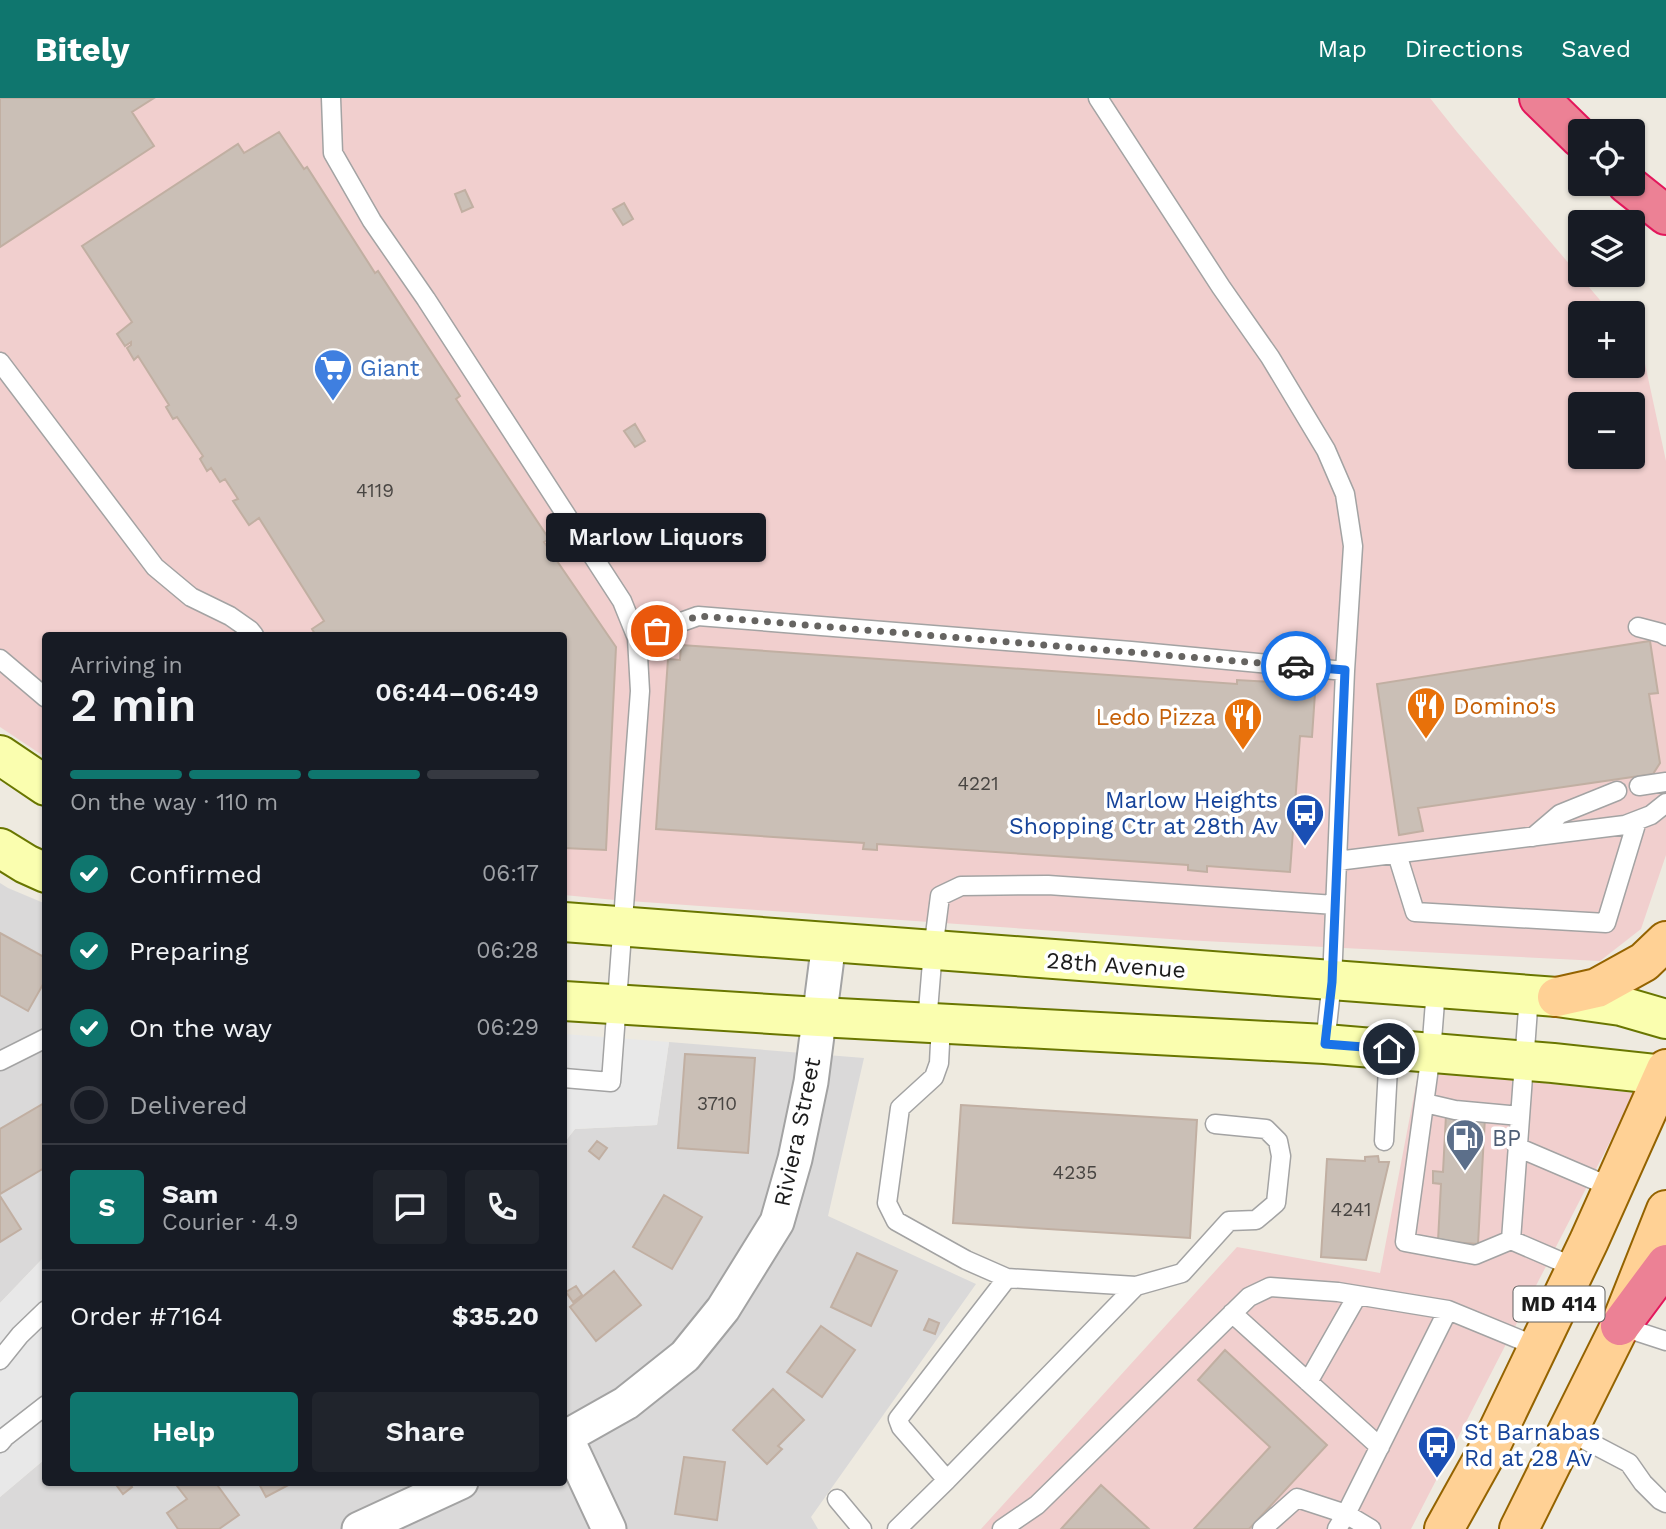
<!DOCTYPE html>
<meta charset="utf-8">
<style>
:root{--surface:#171b24;--page:#20242c;--text:#f1f3f6;--muted:#9ea1a6;--line:#363941;--accent:#0f766e}
body{margin:0;font-family:"Work Sans",sans-serif;background:var(--page);color:var(--text);height:100vh;display:flex;flex-direction:column;font-size:26px;white-space:nowrap}
*{box-sizing:border-box;margin:0}
p{font-size:23px;color:var(--muted)}
.icon{flex:none;width:38px;height:38px;fill:none;stroke:currentColor;stroke-width:2;stroke-linecap:round;stroke-linejoin:round}
.map{position:relative;flex:1;overflow:hidden}
.panel{position:absolute;left:42px;top:534px;width:525px;height:854px;display:flex;flex-direction:column;background:var(--surface);border-radius:7px;box-shadow:0 2px 5px #0004}
.panel>*{flex:none}
.controls{position:absolute;left:1568px;top:21px;display:grid;gap:14px}
.controls a{display:grid;place-items:center;width:77px;height:77px;border-radius:7px;background:var(--surface);box-shadow:0 2px 5px #0004;font-size:35px}
.pin{position:absolute;display:grid;place-items:center;width:60px;height:60px;color:#fff;margin:-30px;border:4px solid #fff;border-radius:50%;box-shadow:0 2px 7px #0007}
.courier{position:absolute;display:grid;place-items:center;width:70px;height:70px;margin:-35px;border:5px solid #1a73e8;border-radius:50%;background:#fff;color:#222;box-shadow:0 2px 9px #0007}
.bubble{position:absolute;height:49px;border-radius:7px;background:var(--surface);box-shadow:0 2px 5px #0004;font-size:23px;font-weight:600;line-height:49px;text-align:center}
.overview em{font-style:normal;font-weight:600}
.overview div{display:flex;flex-direction:column-reverse}
.overview{display:flex;align-items:center;justify-content:space-between;height:119px;padding:0 28px}
h1{font-size:46px;font-weight:600;line-height:52px}
.bar{display:grid;grid-template-columns:repeat(4,1fr);gap:10px 7px;align-content:center;height:84px;padding:0 28px}
.bar i{height:9px;border-radius:5px;background:var(--line)}
.bar .on{background:var(--accent)}
.bar p{grid-column:span 4}
.line{display:flex;align-items:center;gap:18px;padding:0 28px;border-top:2px solid var(--line)}
.line div{flex:1}
.round{display:grid;place-items:center;flex:none;width:74px;height:74px;border-radius:7px;background:var(--page)}
ol{padding:0 28px;list-style:none}
li{display:flex;align-items:center;gap:21px;height:77px}
li p{margin-inline-start:auto}
li .icon{padding:7px;border-radius:50%;background:var(--accent);color:#fff;stroke-width:4}
li:last-child{color:var(--muted)}
li i{width:38px;height:38px;border:4px solid var(--line);border-radius:50%}
.action{display:flex;gap:14px;margin-top:auto;padding:14px 28px}
.action a{flex:1;height:80px;border-radius:7px;background:var(--accent);color:#fff;font-size:28px;font-weight:600;line-height:80px;text-align:center}
.action a+a{background:var(--page);color:var(--text)}
header{display:flex;align-items:center;gap:42px;box-sizing:border-box;height:98px;padding:0 35px;background:var(--accent);color:#fff}
header strong{font-size:33px}
nav{display:flex;gap:38px;margin-inline-start:auto;font-size:24px}
.map>svg:first-child{display:block}
</style>
<header>
<strong>Bitely</strong>
<nav><a>Map</a><a>Directions</a><a>Saved</a></nav>
</header>
<div class="map">
<svg width="1666" height="1431" viewBox="0 0 1666 1431">
<rect width="100%" height="100%" fill="#eeeae0"/>
<path fill="#dad9d9" d="M0 785 8 790 46 806 45 1158 0 1205Z
M669 944 864 960 828 1118 976 1186 811 1419 818 1431H0V1399L45 1361 46 1384H564V1045L575 1031 657 1027Z"/>
<path fill="#f1cfce" fill-rule="evenodd" d="M0 0H1430L1457 34 1611 215H1580V268H1633V241L1642 252 1666 363V757L1641 831 1600 863 1184 842 615 802 564 797V537H46L45 659 0 629ZM1580 306H1633V359H1580Z
M1419 971 1635 995 1411 1431H981L1237 1149 1380 1175Z"/>
<path fill="#e8e8e8" d="M564 936 669 944 657 1027 575 1031 564 1045Z
M45 1158V1361L0 1399V1205Z"/>
<path fill="#cabfb6" stroke="#c1afa2" stroke-width="2" d="M0 0H154L132 14 154 48 0 149Z
M279 34 304 71 307 69 375 175 378 173 460 298 456 301 549 441 544 444 616 549 606 752 564 750V537H314L315 536 312 531 324 523 259 420 249 427 233 403 238 401 225 381 220 384 211 370 207 373 200 361 203 358 177 319 173 321 166 309 169 307 138 258 134 262 127 250 131 247V244L125 248 117 236 132 224 82 148 238 46 244 55Z
M465 92 473 109 462 114 455 96Z
M624 105 633 121 623 127 613 111Z
M635 326 645 343 635 349 624 333Z
M1650 543 1658 595 1649 596 1660 665 1653 676 1418 710 1423 733 1399 737 1377 586Z
M681 547 1237 586V582L1306 586 1305 594 1315 595 1312 639 1300 638 1290 774 1207 768V774L1188 772V767L877 746V752L863 751 864 745 656 731 668 561 680 562Z
M0 835 46 860V881L28 913 0 897Z
M685 956 755 960 748 1055 678 1050Z
M46 1004V1069L0 1096V1031Z
M961 1007 1197 1022 1190 1140 953 1125Z
M1446 1017 1485 1019 1478 1146 1438 1143 1441 1086 1433 1085V1073L1443 1074Z
M597 1043 607 1050 599 1061 589 1053Z
M1378 1058 1379 1064H1389L1366 1162 1321 1159 1327 1061 1365 1063V1059Z
M664 1097 702 1119 672 1171 633 1149Z
M0 1098 21 1131 0 1144Z
M857 1155 897 1173 871 1228 831 1209Z
M614 1173 641 1207 596 1243 570 1209Z
M576 1188 582 1197 573 1204 566 1194Z
M929 1221 939 1225 935 1236 924 1232Z
M821 1228 855 1252 822 1299 787 1274Z
M1225 1252 1327 1347 1249 1431H1194L1270 1349 1198 1282Z
M773 1291 804 1322 778 1348 782 1351 767 1366 733 1332Z
M684 1359 725 1364 717 1422 675 1416Z
M114 1384H128L132 1389 123 1396Z
M174 1384H215L239 1417 219 1431H178L167 1415 187 1401Z
M258 1384H294L266 1399Z
M1101 1387 1149 1431H1061Z"/>
<g fill="none" stroke-linecap="round" stroke-linejoin="round">
<g stroke="#a3a3a3" stroke-width="21">
<path id="lane" d="M331 0 333 55 372 123 426 201 622 503 637 540 640 593 611 984 564 980
M1098 0 1221 189 1270 259 1326 352 1345 396 1353 448 1345 573 1332 883 1325 946
M0 264 155 469 191 499 230 518 250 532 254 537
M1638 529 1661 535 1666 538
M637 540 698 518 1131 553 1345 573
M0 561 46 600
M1639 688 1666 684
M1533 739 1560 716 1617 693
M1397 756 1415 814 1606 825 1637 723
M1337 763 1625 727 1651 717 1666 705
M1436 891 1431 955 1405 1144 1475 1157 1511 1142 1576 1170
M927 925 933 852 940 798 961 788 1048 787 1335 807
M0 963 46 940
M1425 1005 1455 1012 1520 1018
M1384 1043 1389 952
M1517 1049 1613 1090
M1511 1142 1529 897
M1136 1188 1182 1175 1229 1123 1256 1122 1276 1105 1281 1058 1278 1043 1266 1031 1215 1026
M1448 1212 1538 1249
M1232 1215 1380 1349
M1620 1228 1666 1243
M0 1262 20 1237 46 1212
M1308 1284 1357 1198
M1568 1333 1629 1365 1643 1385 1660 1402 1666 1405
M0 1345 5 1339 46 1307
M947 1382 1136 1188 1007 1180
M837 1401 862 1431
M897 1431 947 1382 901 1329 898 1321 1007 1180 966 1162 896 1123 887 1105 900 1010 934 979 939 965 941 926
M1002 1431 1037 1407 1249 1199 1270 1189 1338 1194 1448 1212 1346 1416 1297 1400 1262 1431
M1337 1431 1346 1416 1371 1431"/>
</g>
<g stroke="#a3a3a3" stroke-width="37">
<path id="street" d="M566 1339 609 1431
M564 1340 626 1305 685 1258 723 1211 777 1124 795 1061 811 984 829 844
M359 1431 461 1384"/>
</g>
<g stroke="#697600" stroke-width="42">
<path id="secondary" d="M0 657 46 688
M0 750 26 766 46 775
M564 824 1557 899 1621 908 1666 921
M564 903 819 919 1325 946 1553 965 1666 977"/>
</g>
<g stroke="#946300" stroke-width="42">
<path id="primary" d="M1557 899 1597 890 1644 864 1666 843
M1444 1431 1493 1343 1589 1143 1666 971
M1519 1431 1620 1228 1666 1112"/>
</g>
<g stroke="#e3175c" stroke-width="42">
<path id="highway" d="M1539 0 1580 40
M1627 86 1666 117
M1620 1228 1666 1166"/>
</g>
<use href="#lane" stroke="#fff" stroke-width="18"/>
<use href="#street" stroke="#fff" stroke-width="33"/>
<use href="#secondary" stroke="#fafeaf" stroke-width="38"/>
<use href="#primary" stroke="#ffd195" stroke-width="38"/>
<use href="#highway" stroke="#ec8195" stroke-width="38"/>
</g>
<g fill="none" stroke-linecap="round" stroke-linejoin="round">
<path stroke="#666461" stroke-width="7" stroke-dasharray="0 12.6" d="M657 533 698 518 1296 568"/>
<path stroke="#1a73e8" stroke-width="9" d="M1296 568 1345 572 1332 884 1325 946 1389 951"/>
</g>
<defs>
<g id="supermarket-pin" transform="scale(2.0125)"><path d="M0 17L-7.5 6A9.5 9.5 0 1 1 7.5 6Z" fill="#3f7fe0" stroke="#fff"/><path d="M-6-5.5h2.5l.6 2H6L4.5 2H-2.5L-4.4-4H-6ZM-1.5 3.2a1.3 1.3 0 1 0 .1 0ZM3 3.2a1.3 1.3 0 1 0 .1 0Z" fill="#fff"/></g>
<g id="restaurant-pin" transform="scale(2.0125)"><path d="M0 17L-7.5 6A9.5 9.5 0 1 1 7.5 6Z" fill="#e8710a" stroke="#fff"/><path d="M-5-6h1v4h1v-4h1v4h1v-4h1v5L-1.5 .5V6h-2V.5L-5-1ZM5-6V6H3V1.5H1.5Q1.5-4 5-6Z" fill="#fff"/></g>
<g id="bus-pin" transform="scale(2.0125)"><path d="M0 17L-7.5 6A9.5 9.5 0 1 1 7.5 6Z" fill="#1a4fb4" stroke="#fff"/><path d="M-5-6H5V4H4V6H2V4H-2V6H-4V4H-5ZM-3.5-4V0h7V-4ZM-3.5 1.2v1.5H-2V1.2ZM2 1.2v1.5H3.5V1.2Z" fill="#fff"/></g>
<g id="fuel-pin" transform="scale(2.0125)"><path d="M0 17L-7.5 6A9.5 9.5 0 1 1 7.5 6Z" fill="#5c6f8a" stroke="#fff"/><path d="M-5.5-6h7V0h2V4h1.3V-2.5L3-4.5l.8-.8L6-3V5H2.5V1h-1V6h-7ZM-4.2-4.7v3.2H.2V-4.7Z" fill="#fff"/></g>
</defs>
<g fill-rule="evenodd">
<use href="#supermarket-pin" x="333" y="270"/>
<use href="#restaurant-pin" x="1426" y="608"/>
<use href="#restaurant-pin" x="1243" y="619"/>
<use href="#bus-pin" x="1305" y="715"/>
<use href="#fuel-pin" x="1465" y="1040"/>
<use href="#bus-pin" x="1437" y="1347"/>
</g>
<g text-anchor="middle" stroke-width="7" stroke-linejoin="round" paint-order="stroke">
<g font-size="19" fill="#484542">
<text x="375" y="399">4119</text>
<text x="978" y="692">4221</text>
<text x="717" y="1012">3710</text>
<text x="1075" y="1081">4235</text>
<text x="1351" y="1118">4241</text>
</g>
<rect fill="#fff" stroke="#606060" stroke-width="2" x="1513.5" y="1188.5" width="91" height="35" rx="5"/>
<g font-size="21" font-weight="bold" fill="#1c1c1c">
<text x="1559" y="1213">MD 414</text>
</g>
<g font-size="23" fill="#366cbe" stroke="#fff" text-anchor="start">
<text x="360" y="278">Giant</text>
</g>
<g font-size="23" fill="#c56008" stroke="#fff" text-anchor="start">
<text x="1453" y="616">Domino's</text>
<text x="1216" y="627" text-anchor="end">Ledo Pizza</text>
</g>
<g font-size="23" fill="#164399" stroke="#fff" text-anchor="end">
<text x="1278" y="710">Marlow Heights<tspan x="1278" dy="26">Shopping Ctr at 28th Av</tspan></text>
<text x="1464" y="1342" text-anchor="start">St Barnabas<tspan x="1464" dy="26">Rd at 28 Av</tspan></text>
</g>
<g font-size="23" fill="#1c1c1c" stroke="#fff">
<text transform="translate(1116 867) rotate(4)" y="8">28th Avenue</text>
<text transform="translate(797 1034) rotate(-78)" y="8">Riviera Street</text>
</g>
<g font-size="23" fill="#4e5e75" stroke="#fff" text-anchor="start">
<text x="1492" y="1048">BP</text>
</g>
</g>
</svg>
<div class="controls">
<a><svg class="icon" aria-label="locate" viewBox="0 0 24 24"><circle cx="12" cy="12" r="6"/><path d="M12 2v4M12 18v4M2 12h4M18 12h4"/></svg></a>
<a><svg class="icon" aria-label="layers" viewBox="0 0 24 24"><path d="M12 4l9 5-9 5-9-5zM3 14l9 5 9-5"/></svg></a>
<a>+</a>
<a>−</a>
</div>
<div class="pin" style="left:657px;top:533px;background:#ea580c"><svg class="icon" aria-label="bag" viewBox="0 0 24 24"><path d="M5 8h14l-1 12H6zM9 8a3 3 0 0 1 6 0"/></svg></div>
<div class="pin" style="left:1389px;top:951px;background:#1f2937"><svg class="icon" aria-label="home" viewBox="0 0 24 24"><path d="M3 11l9-7 9 7M6 9v11h12V9"/></svg></div>
<div class="courier" style="left:1296px;top:568px"><svg class="icon" aria-label="car" viewBox="0 0 24 24"><path d="M5 17H2v-5l4-1 3-4h7l3 4 3 1v5h-3M9 17h6M6 11h13"/><circle cx="7" cy="17" r="2"/><circle cx="17" cy="17" r="2"/></svg></div>
<div class="bubble" style="left:546px;top:415px;width:220px">Marlow Liquors</div>
<section class="panel">
<div class="overview"><div><h1>2 min</h1><p>Arriving in</p></div><em>06:44–06:49</em></div>
<div class="bar"><i class="on"></i><i class="on"></i><i class="on"></i><i></i><p>On the way · 110 m</p></div>
<ol>
<li><svg class="icon" aria-label="check" viewBox="0 0 24 24"><path d="M5 12l5 5 9-10"/></svg>Confirmed<p>06:17</p></li>
<li><svg class="icon" aria-label="check" viewBox="0 0 24 24"><path d="M5 12l5 5 9-10"/></svg>Preparing<p>06:28</p></li>
<li><svg class="icon" aria-label="check" viewBox="0 0 24 24"><path d="M5 12l5 5 9-10"/></svg>On the way<p>06:29</p></li>
<li><i></i>Delivered</li>
</ol>
<div class="line" style="height:126px"><b class="round" style="background:var(--accent);color:#fff">S</b><div><b>Sam</b><p>Courier · 4.9</p></div><a class="round"><svg class="icon" aria-label="chat" viewBox="0 0 24 24"><path d="M4 5h16v11H9l-5 4z"/></svg></a><a class="round"><svg class="icon" aria-label="phone" viewBox="0 0 24 24"><path d="M5 4h4l2 5-3 2q2 4 5 5l2-3 5 2v4C11 20 4 13 5 4z"/></svg></a></div>
<div class="line" style="height:91px"><div>Order #7164</div><b>$35.20</b></div>
<div class="action"><a>Help</a><a>Share</a></div>
</section>
</div>
